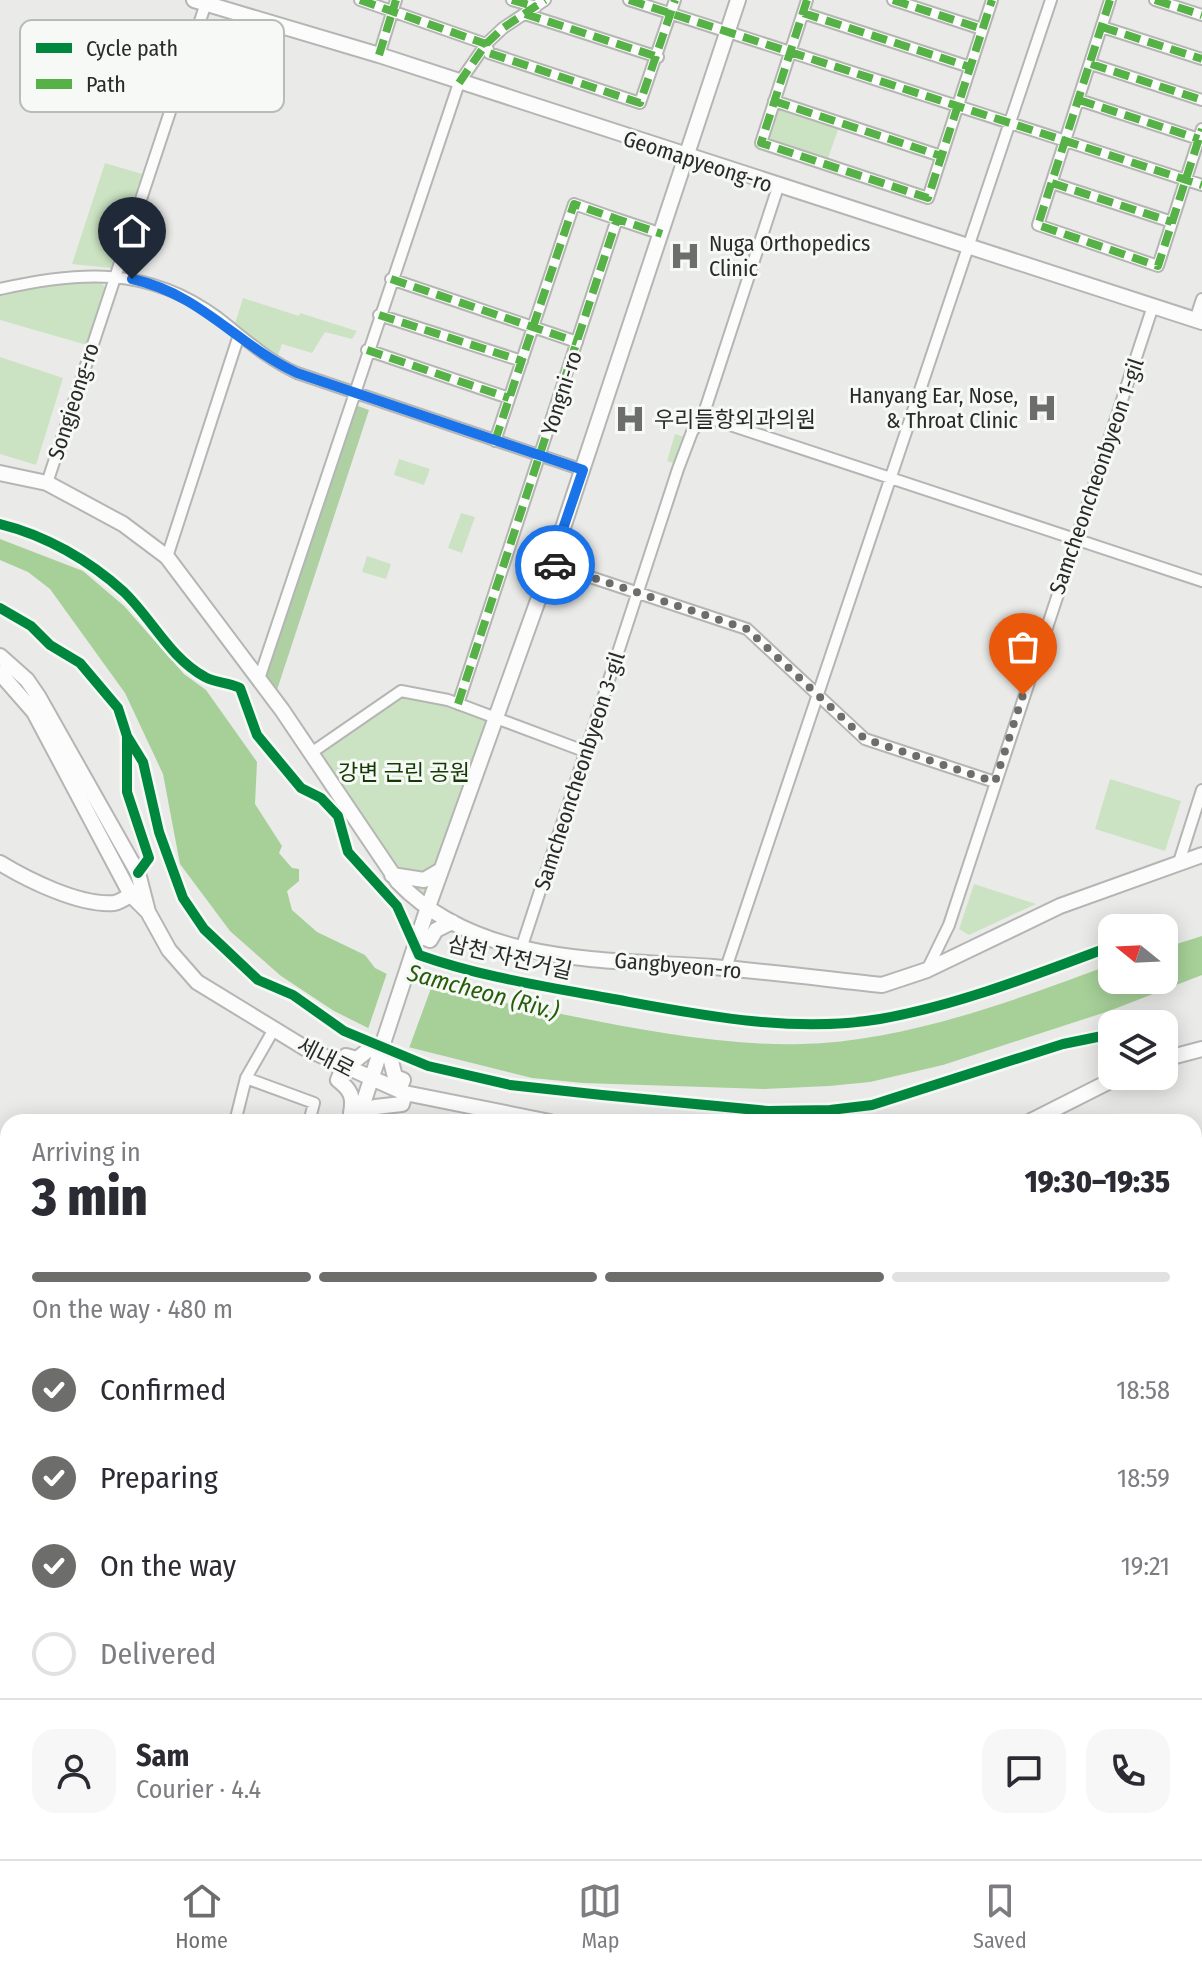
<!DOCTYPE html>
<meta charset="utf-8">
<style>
:root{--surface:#fff;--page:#f7f7f7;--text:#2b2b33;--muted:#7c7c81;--line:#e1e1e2;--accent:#6d6e6c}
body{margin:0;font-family:"Fira Sans Condensed","Noto Sans KR",sans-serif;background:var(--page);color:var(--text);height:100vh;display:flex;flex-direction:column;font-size:30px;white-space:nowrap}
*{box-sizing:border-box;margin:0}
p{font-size:26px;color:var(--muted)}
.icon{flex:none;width:44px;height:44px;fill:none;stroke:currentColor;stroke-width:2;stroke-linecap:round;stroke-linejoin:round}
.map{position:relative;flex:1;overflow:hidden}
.details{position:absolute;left:0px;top:1114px;width:1202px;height:746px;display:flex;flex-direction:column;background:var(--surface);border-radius:24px 24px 0 0;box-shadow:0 4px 20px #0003}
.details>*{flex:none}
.needle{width:52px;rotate:288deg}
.tools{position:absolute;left:1098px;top:914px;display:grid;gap:16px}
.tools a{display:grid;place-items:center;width:80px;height:80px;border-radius:16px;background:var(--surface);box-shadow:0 4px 20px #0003;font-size:40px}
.pin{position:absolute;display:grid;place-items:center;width:68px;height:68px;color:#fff;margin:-82px -34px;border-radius:50% 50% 50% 0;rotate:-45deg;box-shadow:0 0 8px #0007}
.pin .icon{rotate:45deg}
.courier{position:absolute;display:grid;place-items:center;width:80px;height:80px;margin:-40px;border:6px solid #1a73e8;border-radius:50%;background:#fff;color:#222;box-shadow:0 2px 10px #0007}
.summary em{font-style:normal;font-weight:800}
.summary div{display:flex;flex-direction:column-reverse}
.summary{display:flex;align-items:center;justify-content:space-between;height:136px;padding:0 32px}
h1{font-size:52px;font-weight:800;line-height:60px}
.bar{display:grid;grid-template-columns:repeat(4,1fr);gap:12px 8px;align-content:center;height:96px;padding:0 32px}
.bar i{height:10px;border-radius:6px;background:var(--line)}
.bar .selected{background:var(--accent)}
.bar p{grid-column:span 4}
.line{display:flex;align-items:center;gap:20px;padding:0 32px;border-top:2px solid var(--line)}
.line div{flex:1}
.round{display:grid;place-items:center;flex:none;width:84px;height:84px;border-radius:24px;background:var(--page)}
ol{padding:0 32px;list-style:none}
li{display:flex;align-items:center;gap:24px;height:88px}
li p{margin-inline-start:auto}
li .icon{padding:8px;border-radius:50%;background:var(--accent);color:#fff;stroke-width:4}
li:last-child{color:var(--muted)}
li i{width:44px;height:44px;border:4px solid var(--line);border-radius:50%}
.dock{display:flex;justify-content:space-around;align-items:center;height:112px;border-top:2px solid var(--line);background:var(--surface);font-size:22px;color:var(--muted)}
.dock a{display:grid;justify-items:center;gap:4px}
.dock .selected{color:var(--accent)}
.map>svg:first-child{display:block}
</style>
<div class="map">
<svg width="1202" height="1859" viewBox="0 0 1202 1859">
<rect width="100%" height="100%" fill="#eaebe9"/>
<path fill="#cbe3c2" d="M779 105 840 124 827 161 769 142 766 136Z
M105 163 142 174 111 268 72 264Z
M86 278 101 282 106 289 87 345 0 320V295Z
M243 298 299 316 300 313 357 331 352 339 325 332 312 353 282 344 275 363 233 330Z
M0 357 63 378 36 465 0 454Z
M675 434 684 437 676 464 667 461Z
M399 459 430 469 424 485 394 475Z
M461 513 475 517 462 553 448 548Z
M367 556 391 564 386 579 362 572Z
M401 691 496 718 428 907 411 896 311 753Z
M1110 779 1181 801 1165 851 1095 829Z
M974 884 1036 904 969 935 959 929Z"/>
<path fill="#afd0a3" d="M355 405 369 410 276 693 265 678Z
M650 1852H719L708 1859H644Z"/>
<path fill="#a6d098" d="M0 539 83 571 124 606 184 674 206 690 257 762 255 804 282 846 279 853 292 868 299 869V881L287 891 292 910 317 932 365 955 375 968 387 974 409 970 436 986 465 995C569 1014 697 1047 801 1044 904 1042 1016 1000 1112 964V980H1164V948L1202 936V975L1109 1011 943 1065 870 1082 829 1086 764 1089 583 1083 532 1078 404 1046 334 1011 281 976 230 931 180 864 163 774 125 693 50 589 28 572 0 560Z"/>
<path fill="#eaebe9" d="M410 966 434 980 408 1051 367 1032 388 970Z"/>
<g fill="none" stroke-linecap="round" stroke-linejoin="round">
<g stroke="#b5b6b4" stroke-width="14">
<path id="street" d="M360 0 486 44 489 53 640 103 675 0
M512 0 536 7
M629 0 1202 185
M807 0 761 143 928 198 992 0
M893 0 982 29
M1110 0 1038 225 1158 266 1202 129
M1155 0 1202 15
M803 13 970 67
M525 14 658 57
M1102 27 1202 59
M379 55 396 0
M1091 64 1202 100
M1079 100 1199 139
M774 101 941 156
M1052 183 1172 222
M391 279 577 342
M0 289C79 271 148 266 217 317 244 338 266 359 297 373L583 470
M379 315 522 361
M1195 320 1202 299
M367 350 509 398
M703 416 1202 581
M495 441 574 204 617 219
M47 483 207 0
M167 557 239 335
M551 564 747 629 865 739 995 782
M259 679 459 83 486 44 503 28 545 0
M458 704 617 219 662 234
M311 753 401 691 448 700 584 751
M1179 862 1202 790
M521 949 678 469 692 432 703 416 778 187
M726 968 1051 0
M927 970 949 925 1153 306
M246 1078 314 1103 309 1122
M235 1122 246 1078 274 1029
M0 1530 8 1526
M0 1545 8 1550
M900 1859 907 1852
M1182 1859V1852"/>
</g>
<g stroke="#b5b6b4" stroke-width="18">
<path id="secondary" d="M194 0 379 55 1202 322
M0 473 47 483 123 524 167 557 282 710 398 882C479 966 606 959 713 967 770 972 826 979 882 985L927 970 1060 906 1202 855
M0 656 27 680 38 696 138 873 148 912 169 950 197 982 305 1048 405 1093 550 1122
M0 673 34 712 131 895 148 912
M0 863C28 880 80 906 114 903 121 902 130 895 137 891
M392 875 424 880 441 870
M420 936 430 940 436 930 452 922
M382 1054 390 1057 395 1077 403 1080 399 1090
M1164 1059 1202 1049
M340 1066 346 1056 357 1059 372 1047 383 1052
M343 1068 338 1080C351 1090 354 1097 351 1113L368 1120 375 1107 402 1104 405 1093
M357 1122 428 907 551 564 738 0
M1029 1122 1120 1076
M0 1215 8 1218
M1194 1254 1202 1245
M1194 1278 1202 1268
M1194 1672 1202 1678
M0 1843 8 1841
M6 1859 36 1852"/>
</g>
<use href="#street" stroke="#fcfcfc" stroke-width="10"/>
<use href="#secondary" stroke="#fcfcfc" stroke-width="14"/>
<path stroke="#56b246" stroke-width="8" stroke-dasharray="16 8" stroke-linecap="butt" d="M360 0 486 44 489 53 640 103 675 0
M512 0 536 7
M629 0 1202 185
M807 0 761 143 928 198 992 0
M893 0 982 29
M1110 0 1038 225 1158 266 1202 129
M1155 0 1202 15
M803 13 970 67
M525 14 658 57
M1102 27 1202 59
M379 55 396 0
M1091 64 1202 100
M459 83 486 44 503 28 545 0
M1079 100 1199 139
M774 101 941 156
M1052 183 1172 222
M391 279 577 342
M379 315 522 361
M367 350 509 398
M495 441 574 204 617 219
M458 704 617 219 662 234"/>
<g stroke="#f6f9f5" stroke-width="15">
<path id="cycleway" d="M0 524C45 535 89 560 124 592 152 619 170 658 205 677 215 683 228 682 240 688L257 735 301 788 321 798 338 816 348 852 397 906 419 955C481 977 544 986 608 998 696 1014 790 1034 880 1019 959 1005 1037 974 1112 946
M0 608 31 626 50 645 80 663 118 708 127 736V792L149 858 138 873
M127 736 143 762 159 832 183 898 204 929 258 980 293 995 344 1031 428 1066 510 1085 602 1095 768 1111 830 1110 872 1105 1063 1044 1112 1034"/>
</g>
<use href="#cycleway" stroke="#00873e" stroke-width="10"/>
</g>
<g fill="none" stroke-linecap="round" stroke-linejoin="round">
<path stroke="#6d6e6c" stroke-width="8" stroke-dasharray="0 14.4" d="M555 565 747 629 865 739 995 782 1023 695"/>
<path stroke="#1a73e8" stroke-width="10" d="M132 279C201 294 237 345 297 373L583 470 551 564 555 565"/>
</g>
<defs>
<g id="hospital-bare" transform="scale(2.4)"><path d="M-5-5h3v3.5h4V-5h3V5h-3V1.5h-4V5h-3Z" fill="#6d6e6c" stroke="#f6f9f5" stroke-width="2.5" paint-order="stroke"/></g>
</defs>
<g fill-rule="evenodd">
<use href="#hospital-bare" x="685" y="256"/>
<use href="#hospital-bare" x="1042" y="408"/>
<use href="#hospital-bare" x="630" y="419"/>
</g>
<g text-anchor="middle" stroke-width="6" stroke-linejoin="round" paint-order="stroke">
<g font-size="22" fill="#2a2b29" stroke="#f6f9f5">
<text transform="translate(698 161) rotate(18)" y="8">Geomapyeong-ro</text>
<text transform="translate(561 393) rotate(-72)" y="8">Yongni-ro</text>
<text transform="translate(73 401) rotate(-72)" y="8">Songjeong-ro</text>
<text transform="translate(1096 476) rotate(-71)" y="8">Samcheoncheonbyeon 1-gil</text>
<text transform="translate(579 771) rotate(-72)" y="8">Samcheoncheonbyeon 3-gil</text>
<text transform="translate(510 957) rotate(13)" y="8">삼천 자전거길</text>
<text transform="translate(678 965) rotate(5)" y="8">Gangbyeon-ro</text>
<text transform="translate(326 1057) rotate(27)" y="8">세내로</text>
</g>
<g font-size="22" fill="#2a2b29" stroke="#f6f9f5" text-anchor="start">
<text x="709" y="251">Nuga Orthopedics<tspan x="709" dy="25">Clinic</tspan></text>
<text x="1018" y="403" text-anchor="end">Hanyang Ear, Nose,<tspan x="1018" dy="25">&amp; Throat Clinic</tspan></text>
<text x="654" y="427">우리들항외과의원</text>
</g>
<g font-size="22" fill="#133a02" stroke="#f6f9f5">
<text x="404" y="780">강변 근린 공원</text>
</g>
<g font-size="24" font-style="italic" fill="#265d0a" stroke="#f6f9f5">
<text transform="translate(483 992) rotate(15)" y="8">Samcheon (Riv.)</text>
</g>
</g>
<rect x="20" y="20" width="264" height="92" rx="12" fill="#f6f9f5" stroke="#b9bbb8" stroke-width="2"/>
<rect x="36" y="43" width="36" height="10" fill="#00873e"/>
<rect x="36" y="79" width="36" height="10" fill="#56b246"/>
<g font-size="22" fill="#2a2b29">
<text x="86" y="56">Cycle path</text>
<text x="86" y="92">Path</text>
</g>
</svg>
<div class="tools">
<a><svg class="needle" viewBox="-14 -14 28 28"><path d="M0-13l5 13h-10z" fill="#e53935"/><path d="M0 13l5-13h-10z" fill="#7c7c81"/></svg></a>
<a><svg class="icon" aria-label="layers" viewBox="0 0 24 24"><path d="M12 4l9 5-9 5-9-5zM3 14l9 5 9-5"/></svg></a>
</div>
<div class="pin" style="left:1023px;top:695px;background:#ea580c"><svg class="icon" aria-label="bag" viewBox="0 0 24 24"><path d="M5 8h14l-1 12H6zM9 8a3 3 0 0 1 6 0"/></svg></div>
<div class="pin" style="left:132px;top:279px;background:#1f2937"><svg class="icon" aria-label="home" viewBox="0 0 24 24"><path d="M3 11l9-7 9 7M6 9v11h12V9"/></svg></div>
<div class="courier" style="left:555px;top:565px"><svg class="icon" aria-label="car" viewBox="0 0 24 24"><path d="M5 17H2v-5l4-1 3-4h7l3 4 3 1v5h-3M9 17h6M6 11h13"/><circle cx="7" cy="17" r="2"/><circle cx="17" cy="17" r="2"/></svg></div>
<section class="details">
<div class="summary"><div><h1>3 min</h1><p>Arriving in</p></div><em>19:30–19:35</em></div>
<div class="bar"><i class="selected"></i><i class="selected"></i><i class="selected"></i><i></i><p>On the way · 480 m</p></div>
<ol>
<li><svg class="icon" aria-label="check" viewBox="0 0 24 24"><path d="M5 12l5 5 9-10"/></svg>Confirmed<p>18:58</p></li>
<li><svg class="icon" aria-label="check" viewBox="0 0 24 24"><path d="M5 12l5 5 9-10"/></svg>Preparing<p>18:59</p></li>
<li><svg class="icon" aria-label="check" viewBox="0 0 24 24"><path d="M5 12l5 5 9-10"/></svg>On the way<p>19:21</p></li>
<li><i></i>Delivered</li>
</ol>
<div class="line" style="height:144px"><a class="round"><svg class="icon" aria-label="person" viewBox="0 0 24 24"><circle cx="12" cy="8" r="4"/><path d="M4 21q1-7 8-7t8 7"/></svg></a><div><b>Sam</b><p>Courier · 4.4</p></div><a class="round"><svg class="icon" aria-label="chat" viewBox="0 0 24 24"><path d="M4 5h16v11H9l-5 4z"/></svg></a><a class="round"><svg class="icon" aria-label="phone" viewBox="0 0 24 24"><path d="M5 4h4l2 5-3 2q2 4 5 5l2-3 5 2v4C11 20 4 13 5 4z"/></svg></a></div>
</section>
</div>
<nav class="dock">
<a class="selected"><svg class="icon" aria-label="home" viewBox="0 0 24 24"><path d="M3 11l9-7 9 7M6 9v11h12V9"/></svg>Home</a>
<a><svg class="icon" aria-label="map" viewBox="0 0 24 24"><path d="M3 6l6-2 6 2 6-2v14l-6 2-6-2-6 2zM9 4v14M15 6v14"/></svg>Map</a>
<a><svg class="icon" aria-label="saved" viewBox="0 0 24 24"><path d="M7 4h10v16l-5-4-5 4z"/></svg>Saved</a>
</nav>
